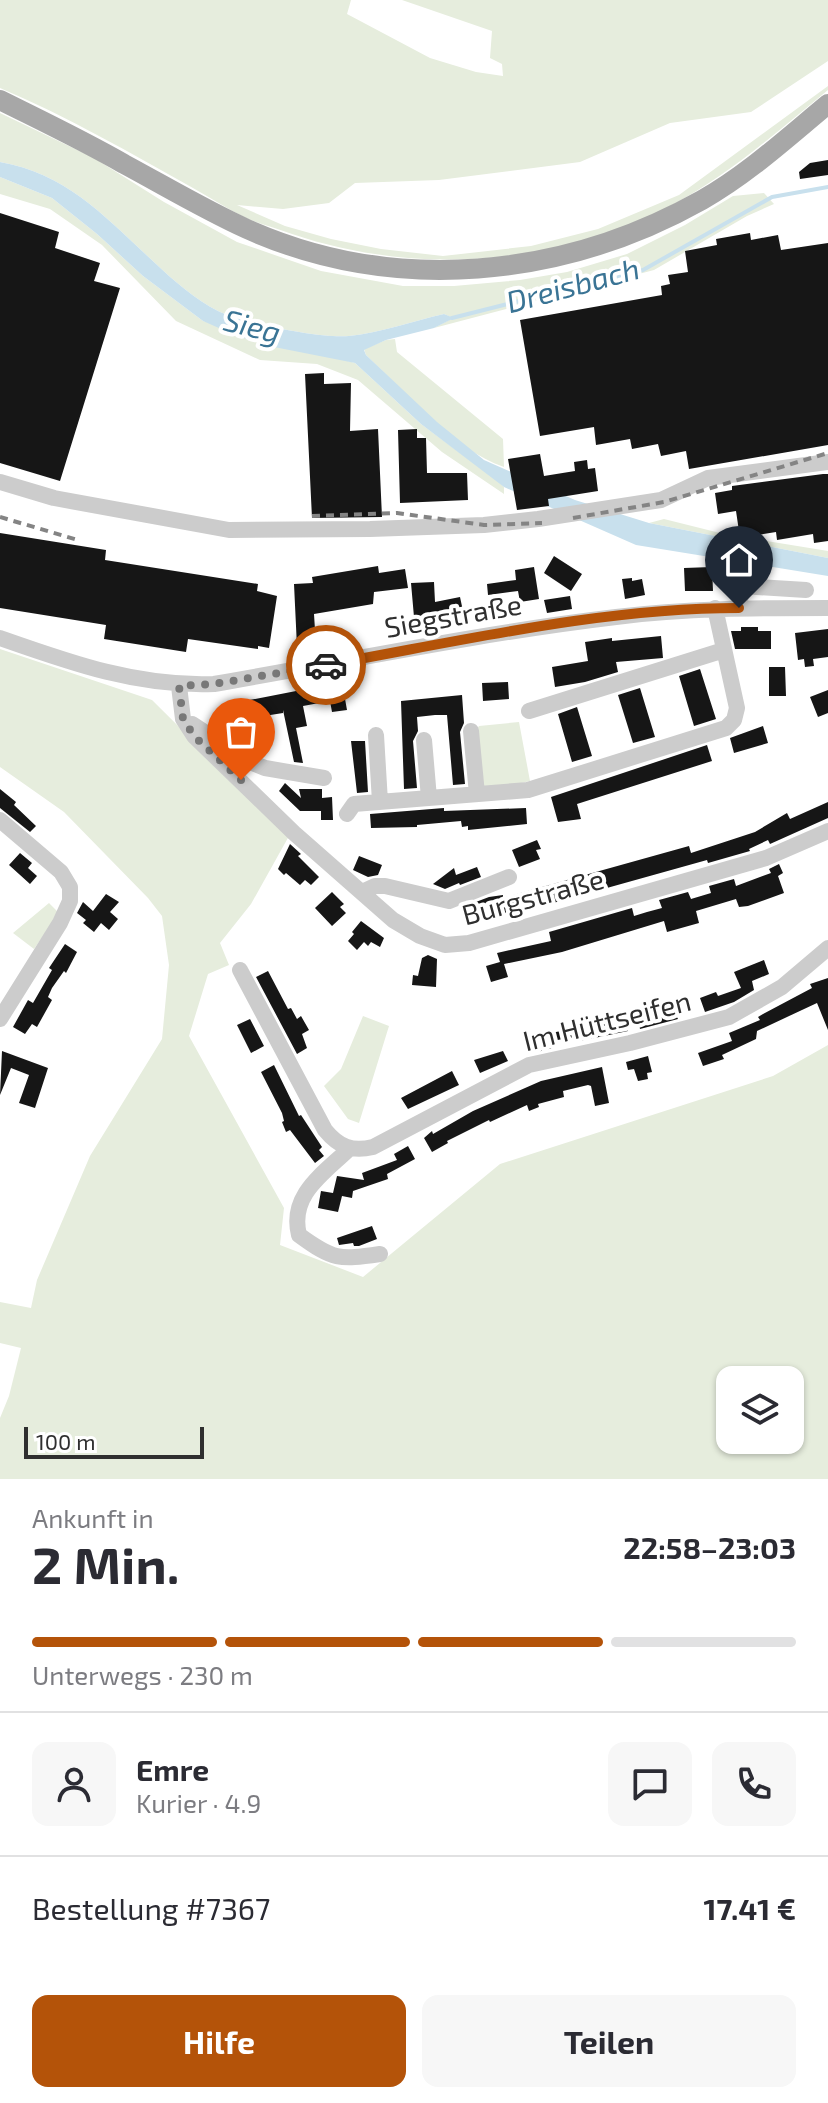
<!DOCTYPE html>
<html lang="de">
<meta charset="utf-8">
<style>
:root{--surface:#fff;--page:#f7f7f7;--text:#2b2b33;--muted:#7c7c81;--line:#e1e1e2;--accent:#b45309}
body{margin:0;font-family:"Exo 2",sans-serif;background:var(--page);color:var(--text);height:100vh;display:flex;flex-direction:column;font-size:30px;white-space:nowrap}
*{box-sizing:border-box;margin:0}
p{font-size:26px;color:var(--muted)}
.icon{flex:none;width:44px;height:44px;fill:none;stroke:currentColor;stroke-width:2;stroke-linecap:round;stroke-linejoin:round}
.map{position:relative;height:1479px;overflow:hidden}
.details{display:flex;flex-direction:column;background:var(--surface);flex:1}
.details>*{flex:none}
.controls{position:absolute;left:716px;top:1366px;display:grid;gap:16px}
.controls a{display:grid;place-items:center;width:88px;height:88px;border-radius:16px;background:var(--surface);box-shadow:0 2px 6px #0004;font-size:40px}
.scale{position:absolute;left:24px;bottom:20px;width:180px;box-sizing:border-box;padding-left:8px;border:4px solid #2f2f2f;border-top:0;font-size:22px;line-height:28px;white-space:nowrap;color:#2f2f2f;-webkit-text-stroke:6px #fff;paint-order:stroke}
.pin{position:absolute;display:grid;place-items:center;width:68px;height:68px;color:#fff;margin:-82px -34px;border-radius:50% 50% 50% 0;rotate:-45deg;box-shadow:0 0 8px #0007}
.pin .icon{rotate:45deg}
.courier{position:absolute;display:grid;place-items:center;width:80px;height:80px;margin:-40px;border:6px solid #b45309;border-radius:50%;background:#fff;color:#222;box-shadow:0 2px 10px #0007}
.head em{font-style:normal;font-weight:700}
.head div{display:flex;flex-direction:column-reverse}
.head{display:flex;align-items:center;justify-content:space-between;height:136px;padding:0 32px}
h1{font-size:52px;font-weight:700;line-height:60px}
.bar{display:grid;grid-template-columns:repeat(4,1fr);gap:12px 8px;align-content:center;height:96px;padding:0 32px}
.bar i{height:10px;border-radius:6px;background:var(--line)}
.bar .current{background:var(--accent)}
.bar p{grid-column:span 4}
.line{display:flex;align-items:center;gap:20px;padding:0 32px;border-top:2px solid var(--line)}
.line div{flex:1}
.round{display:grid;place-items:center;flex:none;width:84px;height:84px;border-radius:16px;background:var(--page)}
.primary-button{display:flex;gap:16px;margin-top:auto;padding:16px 32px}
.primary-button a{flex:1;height:92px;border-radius:16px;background:var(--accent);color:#fff;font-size:32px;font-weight:700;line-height:92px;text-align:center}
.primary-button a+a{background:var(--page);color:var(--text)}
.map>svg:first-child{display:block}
</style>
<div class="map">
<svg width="828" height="1479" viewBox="0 0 828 1479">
<rect width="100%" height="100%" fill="#fff"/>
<path fill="#e6eddd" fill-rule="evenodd" d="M0 0H351L347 14 430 58 476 72 503 76 502 64 490 58 492 31 402 0H828V61L751 112 670 123 580 162 439 180 355 183 329 203 283 209 237 205 285 226 331 239 381 249 443 256 531 246 598 229 679 195 828 86V90C779 130 729 175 672 205 556 266 416 276 292 234 277 228 260 224 246 218 228 209 211 198 193 188 130 153 67 116 0 88Z
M0 113 94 158 164 202 237 242 321 271 403 286H454L520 280 567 272 627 254 685 225 733 196 764 193 774 204 747 216 654 270 434 328 453 318 444 314C413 321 380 333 349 336 322 339 242 323 218 311 196 300 173 280 155 263 106 218 68 174 0 162Z
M0 177 52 198 97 234 143 276 203 321 355 363 421 424 499 482 504 487V494L442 452 358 380 317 364 260 360 176 321 102 245 50 209 0 194Z
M395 339 397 352 503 439 504 467C452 449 406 392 366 355L364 349 386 340Z
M664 519 724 534 828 551V558L649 523Z
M0 649 152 700 289 836 251 904 220 943 229 965 208 974 189 1036 284 1208 280 1245 363 1277 500 1164 773 1076 828 1045V1479H0V1418L9 1396 21 1348 0 1343V1302L31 1308 37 1280 90 1156 162 1039 169 965 162 916 148 898 64 812 0 767ZM730 1380H790V1440H730Z
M519 722 530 781 508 786 479 788 474 733 479 726Z
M49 903 59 913 34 949 13 933Z
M363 1016 389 1026 359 1123 348 1119 324 1086 341 1069Z"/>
<path fill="#c8e0ed" d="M0 162C68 174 106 218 155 263 173 280 196 300 218 311 242 323 322 339 349 336 380 333 413 321 444 314L454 318 434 328 386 340 364 350 366 355 437 422 484 460 575 500 649 523 828 558V576L636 545 504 487 421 424 355 363 274 347 237 336 203 321 143 276 97 234 52 198 0 177Z"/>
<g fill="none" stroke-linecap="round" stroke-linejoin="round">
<path stroke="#c8e0ed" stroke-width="4" d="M452 318 643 270 772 197 828 187"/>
</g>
<path fill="#161616" d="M828 160V175L800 179 799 172 810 163Z
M0 213 59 232 55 248 100 263 94 281 120 288 60 481 0 463Z
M750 233 751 240 778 235 781 250 828 243V445L689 469 686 451 661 456 658 444 632 449 630 439 596 445 594 427 540 436 520 320 662 295 661 286 670 284 668 275 688 272 685 251 717 245 716 239Z
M324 373V384L351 383 350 431 378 429 382 517 312 518 305 374Z
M417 429V438H426L427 473H467L468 500 400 503 398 430Z
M540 454 544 476 575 471 574 462 587 460 588 469 595 468 598 491 548 499 549 506 517 510 508 459Z
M823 474H828V541L814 543 813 534 777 540 776 532 740 538 736 511 718 514 715 493 732 490V486Z
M0 533 106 550 105 560 258 584 257 591 277 596 269 648 258 646V649L188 639 186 652 104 639 106 625 0 608Z
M554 556 582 574 571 591 544 573Z
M378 566 379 573 405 569 408 588 374 592 373 604 314 614 316 646 297 647 294 584 313 583 312 577Z
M534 567 539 599 520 602 518 591 488 595 487 584 516 580 515 570Z
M712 567 713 591H685L684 568Z
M632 578V581L642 579 645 595 625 599 622 579Z
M434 582 435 602 460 597 463 611 414 617 411 583Z
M570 596 572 609 547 613 544 600Z
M741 627H758V631H771V649H735L731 631H741Z
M828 629V657L813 659 814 666 805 667 804 659 798 660 795 633Z
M661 636 663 658 616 662 618 672 585 682 555 687 552 667 588 661 585 642 612 638V641Z
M769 667H785L786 696H769Z
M700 669 716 719 694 726 679 676Z
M342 682 347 710 332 712 330 701 303 706 307 726 296 728 303 763 294 762 283 710V713L264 716 267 730 254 733 252 722 236 725 233 713H230L229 704Z
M508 682 509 699 483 701 482 683Z
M640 688 655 737 633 743 618 695Z
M828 690V713L818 717 810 697Z
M462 695 464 723 460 732 465 784 453 785 447 715H435L417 717 418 731 413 741 417 788 404 789 401 701Z
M577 707 592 756 572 762 558 714Z
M763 726 768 743 734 753 730 738Z
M351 741H365L368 792 357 793Z
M707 745 712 761 577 804 581 819 558 822 551 797Z
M285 783 301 798 299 789H322V798L332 797 333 820H321V811H300L279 791Z
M0 789 16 802 14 805 36 826 30 832 0 808Z
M828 802V818L770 844 768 840 749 849 750 851 708 863 707 860 521 912 520 909 473 922 468 905 489 897 503 895V898L689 846 691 853 755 832 787 813 790 819Z
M444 808V811L526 808 527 824 468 830V826L462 827 461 821 417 825V827L371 828 370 814Z
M537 840 541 849 536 850 540 859 519 867 512 850Z
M290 844 301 854 298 856 319 877 311 885 305 880 300 885 286 873 284 875 278 869Z
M20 853 32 863 28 868 37 876 30 884 9 865Z
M359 856 382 865 378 875 368 877 353 870Z
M779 864 783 873 778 876 784 893 748 906 739 907 736 899 696 911 699 923 667 932 664 921 562 952 504 964 508 977 491 982 486 966 500 962 497 953 551 941 549 932 632 908 634 916 647 912 662 908 659 900 688 892 691 899 711 893 709 886 734 879 736 886 771 873 769 869Z
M477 867 481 877 460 885 459 883 445 889 433 884 454 868 456 875Z
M332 892 344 904 340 907 346 913 332 926 315 908Z
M106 894 119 902 110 912 118 919 109 930 101 923 94 932 83 923 86 920 77 913 83 902 93 911Z
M361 921 384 938 380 947 371 942 368 946 364 942 357 950 348 941 354 934 352 932Z
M65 944 77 952 66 973 64 971 52 988 48 997 52 1000 37 1027 32 1024 25 1034 13 1027 28 1000 33 1003 52 970 49 968Z
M428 955 437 959 436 987 412 985 413 975 418 976 422 958Z
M764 960 769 974 752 981 754 990 734 1002 705 1012 700 998 716 992 718 996 741 988 734 972Z
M268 971 288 1009 291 1008 297 1019 301 1016 309 1030 302 1034 307 1048 297 1054 256 977Z
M828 978V1030L817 1003 757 1031 756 1039 722 1055 724 1059 703 1066 698 1053 732 1041 729 1033 760 1020 758 1017 763 1014 812 988 810 984Z
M672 1006 678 1019 640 1029 638 1020 657 1017 655 1011Z
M624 1015 628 1031 575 1042 574 1037 552 1041 553 1048 537 1052 535 1044 527 1046 526 1038 606 1022 605 1020Z
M250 1019 264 1046 251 1053 237 1025Z
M2 1051 48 1068 35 1108 19 1103 29 1075 11 1068 0 1095Z
M503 1051 508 1061 480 1073 474 1060Z
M648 1056 652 1072 647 1073 648 1079 638 1081 634 1069 628 1070 626 1062Z
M274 1065 299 1116 301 1115 322 1147 319 1150 324 1156 315 1163 290 1130 286 1132 282 1122 284 1121 282 1113 261 1072Z
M602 1067 609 1103 595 1106 591 1086 588 1085 563 1091 564 1097 538 1104 539 1107 529 1111 527 1105 490 1122 489 1120 447 1141 448 1143 432 1152 424 1138 432 1131 433 1134 473 1111 541 1081Z
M452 1071 459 1085 408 1109 401 1098Z
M408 1146 415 1159 387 1174 388 1179 353 1191 352 1198 342 1196 338 1212 318 1208 321 1191 333 1193 337 1176 364 1180 362 1173 397 1160 394 1154Z
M372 1226 377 1239 359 1246H354L353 1243 339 1245 337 1238Z"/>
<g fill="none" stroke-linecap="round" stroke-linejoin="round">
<path stroke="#ccc" stroke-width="16" d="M0 482 54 498 229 530 370 529 484 525 538 519 661 500 708 478 828 462
M739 608 742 586 806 590
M0 638C71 663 138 687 214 684 347 661 481 633 616 617 686 608 757 608 828 608
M179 686 183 719 194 736 294 833 393 920 420 936 445 945 469 943 766 858 828 831
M529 711 724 650
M192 724 250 762 265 768 324 778
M471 731 477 794
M376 735 380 802
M424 740 429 798
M347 814 354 804 528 790 726 728 734 720 737 708 715 608
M0 820 61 872 70 887V901L60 923 0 1019
M362 892 375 886H385L449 901 509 877
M240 970 325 1130C339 1147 352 1152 373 1147L529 1065 630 1043 729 1017 782 987 828 948
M349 1149C323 1174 289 1195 299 1235 333 1260 339 1260 380 1254"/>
<path stroke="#a7a7a7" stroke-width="20" d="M0 100C42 121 84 141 124 164 165 186 205 210 247 229 395 295 563 278 702 200 748 174 788 137 828 104"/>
<path stroke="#848484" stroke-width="4" stroke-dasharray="8 6" stroke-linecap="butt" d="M312 516 397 513 484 525 542 523
M0 517 78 540
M573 518 664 502 828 453"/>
</g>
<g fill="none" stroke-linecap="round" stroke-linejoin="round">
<path stroke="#787878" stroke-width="8" stroke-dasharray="0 14.4" d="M241 780 194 736 183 719 179 686 214 684 326 665"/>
<path stroke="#b45309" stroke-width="10" d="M326 665C462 641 601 608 739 608"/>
</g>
<g text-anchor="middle" stroke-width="8" stroke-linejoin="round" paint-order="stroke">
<g font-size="28" fill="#2f2f2f" stroke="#fff">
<text transform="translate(453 616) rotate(-10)" y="10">Siegstraße</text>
<text transform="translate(533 897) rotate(-15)" y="10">Burgstraße</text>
<text transform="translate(607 1021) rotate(-14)" y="10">Im Hüttseifen</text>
</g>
<g font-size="30" font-style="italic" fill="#3a7495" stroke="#fff">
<text transform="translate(573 286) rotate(-15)" y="10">Dreisbach</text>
<text transform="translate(252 327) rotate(14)" y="10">Sieg</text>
</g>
</g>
</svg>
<div class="controls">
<a><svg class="icon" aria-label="layers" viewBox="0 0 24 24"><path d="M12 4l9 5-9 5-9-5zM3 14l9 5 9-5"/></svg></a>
</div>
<div class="scale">100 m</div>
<div class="pin" style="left:241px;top:780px;background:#ea580c"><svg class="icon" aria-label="bag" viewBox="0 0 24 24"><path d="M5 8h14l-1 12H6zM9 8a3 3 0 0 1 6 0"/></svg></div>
<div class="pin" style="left:739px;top:608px;background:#1f2937"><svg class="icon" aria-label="home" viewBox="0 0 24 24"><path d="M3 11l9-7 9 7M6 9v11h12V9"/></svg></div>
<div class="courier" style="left:326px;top:665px"><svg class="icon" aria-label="car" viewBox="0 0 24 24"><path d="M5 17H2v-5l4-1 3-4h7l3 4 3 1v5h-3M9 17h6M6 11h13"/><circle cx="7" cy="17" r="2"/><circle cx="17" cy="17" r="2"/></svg></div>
</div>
<section class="details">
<div class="head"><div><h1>2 Min.</h1><p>Ankunft in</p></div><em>22:58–23:03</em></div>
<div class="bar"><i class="current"></i><i class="current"></i><i class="current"></i><i></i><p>Unterwegs · 230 m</p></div>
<div class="line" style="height:144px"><a class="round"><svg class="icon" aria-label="person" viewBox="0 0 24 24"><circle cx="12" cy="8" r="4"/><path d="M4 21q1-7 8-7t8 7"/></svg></a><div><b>Emre</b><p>Kurier · 4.9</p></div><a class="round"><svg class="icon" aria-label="chat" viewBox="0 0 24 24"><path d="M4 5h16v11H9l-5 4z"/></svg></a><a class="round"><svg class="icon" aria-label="phone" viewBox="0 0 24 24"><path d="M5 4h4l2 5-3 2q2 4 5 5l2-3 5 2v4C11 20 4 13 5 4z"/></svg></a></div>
<div class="line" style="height:104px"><div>Bestellung #7367</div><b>17.41 €</b></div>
<div class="primary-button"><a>Hilfe</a><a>Teilen</a></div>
</section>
